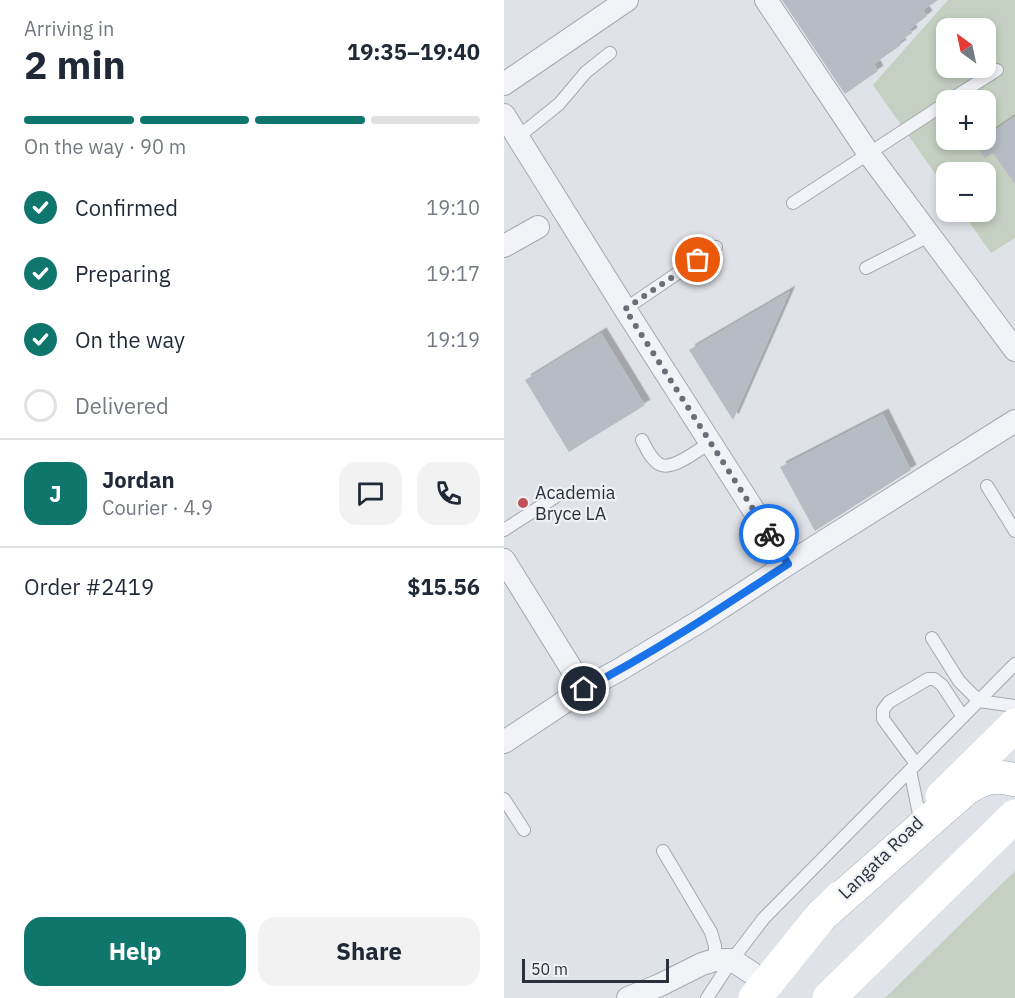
<!DOCTYPE html>
<meta charset="utf-8">
<style>
:root{--surface:#fff;--page:#f2f2f3;--text:#1f2937;--muted:#747a83;--line:#e0e1e3;--accent:#0f766e}
body{margin:0;font-family:"IBM Plex Sans",sans-serif;background:var(--page);color:var(--text);height:100vh;display:flex;flex-direction:column;font-size:22px;white-space:nowrap}
*{box-sizing:border-box;margin:0}
p{font-size:20px;color:var(--muted)}
.icon{flex:none;width:33px;height:33px;fill:none;stroke:currentColor;stroke-width:2;stroke-linecap:round;stroke-linejoin:round}
.map{position:relative;flex:1;overflow:hidden}
.side{display:flex;flex-direction:column;background:var(--surface);width:504px}
.side>*{flex:none}
.needle{width:39px;rotate:327deg}
.controls{position:absolute;left:432px;top:18px;display:grid;gap:12px}
.controls a{display:grid;place-items:center;width:60px;height:60px;border-radius:12px;background:var(--surface);box-shadow:0 3px 9px #0003;font-size:30px}
.scale{position:absolute;left:18px;bottom:15px;width:147px;box-sizing:border-box;padding-left:6px;border:3px solid #2a303d;border-top:0;font-size:16px;line-height:21px;white-space:nowrap;color:#2a303d;-webkit-text-stroke:4px #eff1f5;paint-order:stroke}
.pin{position:absolute;display:grid;place-items:center;width:51px;height:51px;color:#fff;margin:-26px;border:3px solid #fff;border-radius:50%;box-shadow:0 2px 6px #0007}
.courier{position:absolute;display:grid;place-items:center;width:60px;height:60px;margin:-30px;border:4px solid #1a73e8;border-radius:50%;background:#fff;color:#222;box-shadow:0 2px 8px #0007}
.summary em{font-style:normal;font-weight:700}
.summary div{display:flex;flex-direction:column-reverse}
.summary{display:flex;align-items:center;justify-content:space-between;height:102px;padding:0 24px}
h1{font-size:39px;font-weight:700;line-height:45px}
.bar{display:grid;grid-template-columns:repeat(4,1fr);gap:9px 6px;align-content:center;height:72px;padding:0 24px}
.bar i{height:8px;border-radius:4px;background:var(--line)}
.bar .selected{background:var(--accent)}
.bar p{grid-column:span 4}
.line{display:flex;align-items:center;gap:15px;padding:0 24px;border-top:2px solid var(--line)}
.line div{flex:1}
.round{display:grid;place-items:center;flex:none;width:63px;height:63px;border-radius:18px;background:var(--page)}
ol{padding:0 24px;list-style:none}
li{display:flex;align-items:center;gap:18px;height:66px}
li p{margin-inline-start:auto}
li .icon{padding:6px;border-radius:50%;background:var(--accent);color:#fff;stroke-width:4}
li:last-child{color:var(--muted)}
li i{width:33px;height:33px;border:3px solid var(--line);border-radius:50%}
.button{display:flex;gap:12px;margin-top:auto;padding:12px 24px}
.button a{flex:1;height:69px;border-radius:18px;background:var(--accent);color:#fff;font-size:24px;font-weight:700;line-height:69px;text-align:center}
.button a+a{background:var(--page);color:var(--text)}
main{display:flex;flex:1;min-height:0}
.map>svg:first-child{display:block}
</style>
<main>
<section class="side">
<div class="summary"><div><h1>2 min</h1><p>Arriving in</p></div><em>19:35–19:40</em></div>
<div class="bar"><i class="selected"></i><i class="selected"></i><i class="selected"></i><i></i><p>On the way · 90 m</p></div>
<ol>
<li><svg class="icon" aria-label="check" viewBox="0 0 24 24"><path d="M5 12l5 5 9-10"/></svg>Confirmed<p>19:10</p></li>
<li><svg class="icon" aria-label="check" viewBox="0 0 24 24"><path d="M5 12l5 5 9-10"/></svg>Preparing<p>19:17</p></li>
<li><svg class="icon" aria-label="check" viewBox="0 0 24 24"><path d="M5 12l5 5 9-10"/></svg>On the way<p>19:19</p></li>
<li><i></i>Delivered</li>
</ol>
<div class="line" style="height:108px"><b class="round" style="background:var(--accent);color:#fff">J</b><div><b>Jordan</b><p>Courier · 4.9</p></div><a class="round"><svg class="icon" aria-label="chat" viewBox="0 0 24 24"><path d="M4 5h16v11H9l-5 4z"/></svg></a><a class="round"><svg class="icon" aria-label="phone" viewBox="0 0 24 24"><path d="M5 4h4l2 5-3 2q2 4 5 5l2-3 5 2v4C11 20 4 13 5 4z"/></svg></a></div>
<div class="line" style="height:78px"><div>Order #2419</div><b>$15.56</b></div>
<div class="button"><a>Help</a><a>Share</a></div>
</section>
<div class="map">
<svg width="511" height="998" viewBox="0 0 511 998">
<defs>
<filter id="shadow"><feDropShadow dx="5.5" dy="-5.5" stdDeviation="0" flood-color="#0004"/></filter>
</defs>
<rect width="100%" height="100%" fill="#dfe2e7"/>
<path fill="#c4d0c1" fill-rule="evenodd" d="M444 0H511V238L487 253 458 212H482V172H442V189L369 85ZM442 28H482V68H442ZM442 100H482V140H442Z
M511 871V998H381Z"/>
<path fill="#b7bbc3" filter="url(#shadow)" d="M278 0H434L419 10 423 16 406 29 408 33 395 42 397 45 370 64 374 71 341 94Z
M511 116V184L489 153 481 158 471 144 477 140H482V136Z
M286 291 229 420 185 350Z
M97 333 141 405 65 452 21 380Z
M379 414 407 470 311 531 276 467Z"/>
<g fill="none" stroke-linecap="round" stroke-linejoin="round">
<g stroke="#a5a9b1" stroke-width="14">
<path id="lane" d="M446 100 493 70
M14 137 55 104 82 72 106 53
M289 203 442 103
M362 268 425 236
M121 309 212 247
M138 440C142 448 147 459 155 464 168 472 195 449 207 442
M483 486 511 531
M0 530 51 497
M428 638 455 681 475 701 511 706
M412 764 379 719V710L385 702 424 679H430L438 685 459 717
M406 770 416 819
M0 799 20 830
M159 851 207 932 211 946V960
M203 998 228 960 260 918 511 664"/>
</g>
<g stroke="#a5a9b1" stroke-width="24">
<path id="street" d="M262 0 365 154 511 350
M0 84 123 0
M0 115 121 309 284 564
M0 246 34 227
M0 560 80 689
M0 742 80 689 115 670 201 618 284 564 511 421
M124 998 156 985 198 964 211 960H228L263 983"/>
</g>
<g stroke="#a0a6b2" stroke-width="34">
<path id="primary" d="M317 916 460 790C478 778 490 774 511 780"/>
</g>
<use href="#lane" stroke="#f2f3f6" stroke-width="12"/>
<use href="#street" stroke="#f2f3f6" stroke-width="22"/>
<path stroke="#fff" stroke-width="33" d="M438 797 511 725
M251 998 317 916 337 897
M325 998 511 816"/>
<use href="#primary" stroke="#fff" stroke-width="33"/>
</g>
<g fill="none" stroke-linecap="round" stroke-linejoin="round">
<path stroke="#696e78" stroke-width="6" stroke-dasharray="0 10.8" d="M194 260 121 309 265 534"/>
<path stroke="#1a73e8" stroke-width="8" d="M80 689C151 652 217 608 284 564L265 534"/>
</g>
<circle fill="#c14f5a" stroke="#eff1f5" stroke-width="2" cx="19" cy="503" r="6"/>
<g text-anchor="middle" stroke-width="4.5" stroke-linejoin="round" paint-order="stroke">
<g font-size="18" fill="#2a303d" stroke="#eff1f5" text-anchor="start">
<text x="31" y="499">Academia<tspan x="31" dy="21">Bryce LA</tspan></text>
</g>
<g font-size="18" fill="#2a303d" stroke="#eff1f5">
<text transform="translate(377 858) rotate(-44)" y="6">Langata Road</text>
</g>
</g>
</svg>
<div class="controls">
<a><svg class="needle" viewBox="-14 -14 28 28"><path d="M0-13l5 13h-10z" fill="#e53935"/><path d="M0 13l5-13h-10z" fill="#747a83"/></svg></a>
<a>+</a>
<a>−</a>
</div>
<div class="scale">50 m</div>
<div class="pin" style="left:194px;top:260px;background:#ea580c"><svg class="icon" aria-label="bag" viewBox="0 0 24 24"><path d="M5 8h14l-1 12H6zM9 8a3 3 0 0 1 6 0"/></svg></div>
<div class="pin" style="left:80px;top:689px;background:#1f2937"><svg class="icon" aria-label="home" viewBox="0 0 24 24"><path d="M3 11l9-7 9 7M6 9v11h12V9"/></svg></div>
<div class="courier" style="left:265px;top:534px"><svg class="icon" aria-label="bike" viewBox="0 0 24 24"><circle cx="6" cy="16" r="4"/><circle cx="18" cy="16" r="4"/><path d="M6 16l4-8h5l3 8M10 8l3 8H6M13 5h3"/></svg></div>
</div>
</main>
